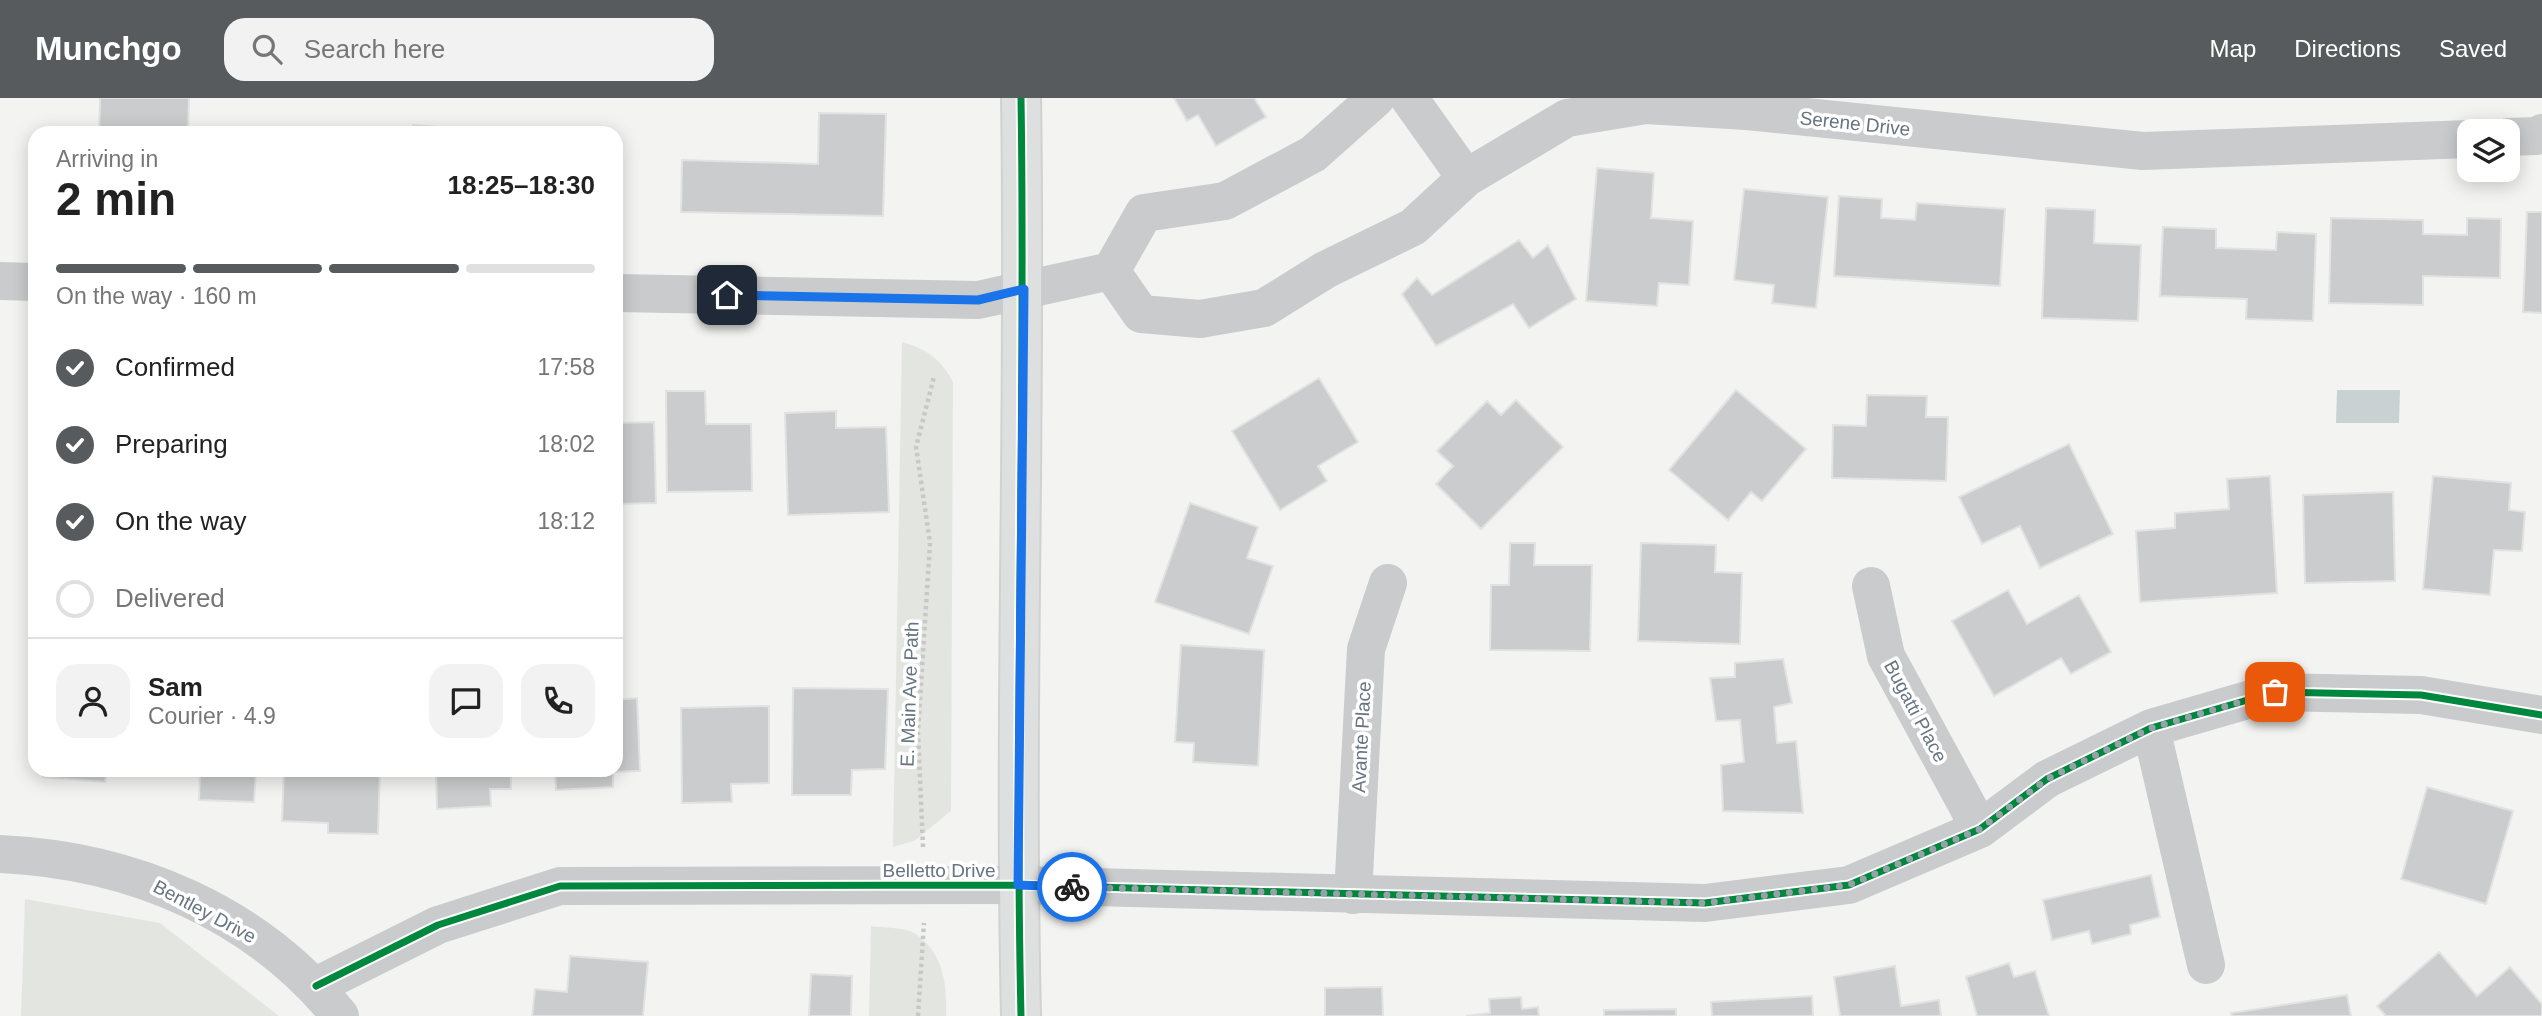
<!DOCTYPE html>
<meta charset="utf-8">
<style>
:root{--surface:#fff;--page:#f2f2f2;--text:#222;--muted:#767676;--line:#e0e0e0;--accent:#575b5e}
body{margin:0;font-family:Helvetica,sans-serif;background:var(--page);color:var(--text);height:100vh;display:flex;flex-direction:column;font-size:26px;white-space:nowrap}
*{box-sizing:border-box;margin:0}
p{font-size:23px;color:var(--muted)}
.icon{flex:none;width:38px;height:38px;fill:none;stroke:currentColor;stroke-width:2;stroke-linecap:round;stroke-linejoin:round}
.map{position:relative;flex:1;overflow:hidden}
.side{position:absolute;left:28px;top:28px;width:595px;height:651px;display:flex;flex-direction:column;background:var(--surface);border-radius:21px;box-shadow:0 4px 18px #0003}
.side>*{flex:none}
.buttons{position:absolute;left:2457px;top:21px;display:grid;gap:14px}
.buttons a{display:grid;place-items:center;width:63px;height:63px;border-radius:14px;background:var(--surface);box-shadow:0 4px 18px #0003;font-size:35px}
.pin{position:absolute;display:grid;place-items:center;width:60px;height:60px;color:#fff;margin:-30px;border-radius:14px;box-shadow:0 4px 10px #0006}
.courier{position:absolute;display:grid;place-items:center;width:70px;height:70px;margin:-35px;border:5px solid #1a73e8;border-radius:50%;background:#fff;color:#222;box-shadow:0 2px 9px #0007}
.overview em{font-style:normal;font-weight:600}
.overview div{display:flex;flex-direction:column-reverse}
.overview{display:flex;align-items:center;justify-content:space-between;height:119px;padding:0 28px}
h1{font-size:46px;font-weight:600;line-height:52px}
.bar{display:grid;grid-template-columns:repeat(4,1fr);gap:10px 7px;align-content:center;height:84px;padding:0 28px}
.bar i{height:9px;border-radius:5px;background:var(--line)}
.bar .active{background:var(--accent)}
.bar p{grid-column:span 4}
.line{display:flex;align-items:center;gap:18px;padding:0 28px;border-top:2px solid var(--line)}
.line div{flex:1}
.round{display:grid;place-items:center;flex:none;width:74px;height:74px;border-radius:21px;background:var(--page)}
ol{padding:0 28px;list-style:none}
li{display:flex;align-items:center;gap:21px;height:77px}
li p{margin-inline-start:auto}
li .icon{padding:7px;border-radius:50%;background:var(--accent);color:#fff;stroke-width:4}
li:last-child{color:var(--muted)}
li i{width:38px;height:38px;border:4px solid var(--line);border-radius:50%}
header{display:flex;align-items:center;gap:42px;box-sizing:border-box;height:98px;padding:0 35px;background:var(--accent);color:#fff}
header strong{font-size:33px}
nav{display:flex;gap:38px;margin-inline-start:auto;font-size:24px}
.search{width:490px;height:63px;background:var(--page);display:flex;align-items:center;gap:18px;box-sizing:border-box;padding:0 24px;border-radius:21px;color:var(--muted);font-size:26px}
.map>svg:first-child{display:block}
</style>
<header>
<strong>Munchgo</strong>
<div class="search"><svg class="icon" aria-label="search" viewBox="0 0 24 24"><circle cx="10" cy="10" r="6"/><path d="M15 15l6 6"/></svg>Search here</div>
<nav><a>Map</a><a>Directions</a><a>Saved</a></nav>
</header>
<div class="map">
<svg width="2542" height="918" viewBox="0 0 2542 918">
<rect width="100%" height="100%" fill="#f3f3f2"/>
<path fill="#e3e6e0" d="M902 244C927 251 941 261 953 284L951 713 914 743 893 749Z
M25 801 160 825 279 918H21Z
M871 828C883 830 904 829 914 835 944 854 947 887 946 918H869Z"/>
<path fill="#c9d1d3" d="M2337 292H2400L2399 325H2336Z"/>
<path fill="#cbcccd" stroke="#e2e2e2" stroke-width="2" d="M100 0H189L188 35H99Z
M1174 0H1254L1266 19 1216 48 1198 17 1187 23Z
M819 15 886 16 883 118 681 114 682 62 818 66Z
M413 27 480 32V35H413Z
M1597 70 1654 75 1651 120 1693 123 1689 187 1659 185 1657 208 1586 203Z
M1744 91 1828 99 1816 210 1772 205 1774 187 1734 182Z
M1839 98 1882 101 1881 120 1915 122 1917 105 2005 111 2000 188 1834 178Z
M2046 110 2095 112 2094 145 2141 147 2138 223 2042 220Z
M2527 114H2542V215L2523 214Z
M2331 120 2423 122V136L2467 137V120L2501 121 2500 180 2423 178V207L2329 205Z
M2163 129 2216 131V150L2276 152 2277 134 2316 136 2313 223 2246 221 2247 201 2160 198Z
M1519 142 1533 160 1548 147 1576 201 1529 230 1513 206 1436 248 1402 196 1417 180 1432 197Z
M1319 280 1358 344 1318 368 1327 383 1280 412 1232 333Z
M1736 292 1806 351 1762 403 1751 394 1728 422 1669 372Z
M666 293H705L706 326H751L752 393 667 394Z
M1867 297 1927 298 1926 319H1948L1946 383 1832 380 1833 327 1866 328Z
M1516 302 1563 349 1481 431 1436 386 1453 368 1437 353 1487 303 1501 317Z
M836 313V330L886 329 889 414 788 417 785 315Z
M654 324 656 405 616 406V325Z
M2069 346 2113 436 2040 470 2020 428 1982 446 1959 399Z
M2270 378 2277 495 2140 504 2136 433 2175 430V415L2229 411 2227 381Z
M2433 378 2511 385 2509 412 2525 414 2522 453 2494 452 2490 497 2423 491Z
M2393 394 2395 483 2305 485 2303 397Z
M1190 405 1258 429 1247 460 1273 468 1249 536 1155 504Z
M1510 445H1535L1534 467H1592L1590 553 1490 552 1491 487H1509Z
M1641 445 1716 447 1715 474 1742 475 1740 546 1638 543Z
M2008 492 2027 526 2079 497 2111 554 2071 576 2061 560 1994 598 1952 523Z
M1181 547 1264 552 1258 668 1193 664 1194 645 1175 644Z
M1783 561 1792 605 1774 609 1777 645 1796 643 1803 715 1723 713 1721 667 1744 664 1740 622 1716 623 1710 580 1735 579V565Z
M616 590 618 602 637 600 640 673 613 674V689L556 692 555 672H616Z
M793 590 888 591 885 671 852 672 851 697H792Z
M769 608V685L731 686 732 704 682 705 681 610Z
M44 672H107L105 684 43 679Z
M167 672H256L254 704 199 702 200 677 167 676Z
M284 672H380L378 736 328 735V725L282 723Z
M436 672H511V691H490L491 708 437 711Z
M2427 689 2513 713 2486 806 2401 781Z
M2151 777 2160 819 2130 827 2131 836 2092 846 2089 833 2052 842 2043 802Z
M2439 854 2477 898 2510 869 2542 906V918H2386L2377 908Z
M570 858 648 864 643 918H532L535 891 567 894Z
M2009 865 2014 879 2035 873 2049 918H1977L1966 879Z
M1895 868 1901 908 1939 902 1941 918H1840L1834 879Z
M811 876 852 878 851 918H809Z
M1382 889 1383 918H1325V890Z
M2347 897 2351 918H2232L2231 915Z
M1812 898 1813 918H1712L1711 904Z
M1521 899 1522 911 1538 909 1539 918H1466L1490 915 1489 901Z
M1676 911V918H1604V912Z"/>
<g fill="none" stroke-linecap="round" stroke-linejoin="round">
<g stroke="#d0d1d2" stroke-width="42">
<path id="major" d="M1021 918C1014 612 1026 306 1021 0"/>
</g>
<path stroke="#c8c8c8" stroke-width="4.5" stroke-dasharray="3.5 3.5" stroke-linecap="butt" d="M923 749 918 634 930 445 916 349 934 279
M918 918 924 825"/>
<path stroke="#c9cbcc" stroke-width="38" d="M1409 0 1466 80
M2508 39 2536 38 2542 35
M1111 173 1141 216 1200 221 1264 210 1325 172 1413 129 1466 80 1567 20 1646 7 1747 13 2143 53 2469 41
M0 183 35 184
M616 195 978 202 1111 173 1144 115 1225 103 1313 56 1376 0
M1871 488 1886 558 1980 731
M2151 630 2206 867
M0 756C132 762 256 814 340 918
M1353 797 1366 551 1388 485
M316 888 438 827 560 788 1018 787 1705 805 1849 787 1980 731 2047 681 2151 630 2275 594 2421 597 2542 617"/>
<use href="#major" stroke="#dedfdf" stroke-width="38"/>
<g stroke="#fff" stroke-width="11">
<path id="cycleway" d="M316 888 438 827 560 788 1018 787 1705 805 1849 787 1980 731 2047 681 2151 630 2275 594 2421 597 2542 617
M1021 918C1014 612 1026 306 1021 0"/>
</g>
<use href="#cycleway" stroke="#00873e" stroke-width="7"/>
</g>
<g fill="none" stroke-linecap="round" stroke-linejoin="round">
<path stroke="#97a1a8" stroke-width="7" stroke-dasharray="0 12.6" d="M1072 789 1705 805 1849 787 1980 731 2047 681 2151 630 2275 594"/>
<path stroke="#1a73e8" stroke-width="9" d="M727 197 978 202 1024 191 1018 787 1072 789"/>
</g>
<g text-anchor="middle" stroke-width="7" stroke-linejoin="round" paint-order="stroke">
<g font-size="19" fill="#667580" stroke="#fff">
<text transform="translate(1855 25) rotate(6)" y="7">Serene Drive</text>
<text transform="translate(909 596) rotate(-88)" y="7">E. Main Ave Path</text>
<text transform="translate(1916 613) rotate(62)" y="7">Bugatti Place</text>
<text transform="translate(1361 639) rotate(-87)" y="7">Avante Place</text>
<text x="939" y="779">Belletto Drive</text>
<text transform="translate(205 813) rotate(28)" y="7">Bentley Drive</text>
</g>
</g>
</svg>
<div class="buttons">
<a><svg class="icon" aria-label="layers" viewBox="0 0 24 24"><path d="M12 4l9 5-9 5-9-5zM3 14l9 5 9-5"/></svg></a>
</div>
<div class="pin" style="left:2275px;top:594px;background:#ea580c"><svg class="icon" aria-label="bag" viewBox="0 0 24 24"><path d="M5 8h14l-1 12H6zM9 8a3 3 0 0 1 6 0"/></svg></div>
<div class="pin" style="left:727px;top:197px;background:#1f2937"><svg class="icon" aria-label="home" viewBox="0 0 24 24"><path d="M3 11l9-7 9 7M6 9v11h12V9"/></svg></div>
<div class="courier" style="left:1072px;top:789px"><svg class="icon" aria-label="bike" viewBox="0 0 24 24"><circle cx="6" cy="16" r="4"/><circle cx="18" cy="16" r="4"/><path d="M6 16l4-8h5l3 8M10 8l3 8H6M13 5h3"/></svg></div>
<section class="side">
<div class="overview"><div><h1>2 min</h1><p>Arriving in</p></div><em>18:25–18:30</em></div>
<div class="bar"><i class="active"></i><i class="active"></i><i class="active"></i><i></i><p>On the way · 160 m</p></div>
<ol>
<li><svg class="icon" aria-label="check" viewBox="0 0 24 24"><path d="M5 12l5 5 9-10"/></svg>Confirmed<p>17:58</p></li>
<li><svg class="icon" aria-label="check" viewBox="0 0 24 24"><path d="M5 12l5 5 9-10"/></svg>Preparing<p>18:02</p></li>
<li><svg class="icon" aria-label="check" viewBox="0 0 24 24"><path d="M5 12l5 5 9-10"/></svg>On the way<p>18:12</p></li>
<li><i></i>Delivered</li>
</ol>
<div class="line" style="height:126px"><a class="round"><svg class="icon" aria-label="person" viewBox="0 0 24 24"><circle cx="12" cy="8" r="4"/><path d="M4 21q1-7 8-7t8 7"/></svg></a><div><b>Sam</b><p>Courier · 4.9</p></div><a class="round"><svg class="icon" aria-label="chat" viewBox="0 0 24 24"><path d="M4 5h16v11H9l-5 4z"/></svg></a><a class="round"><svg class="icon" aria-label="phone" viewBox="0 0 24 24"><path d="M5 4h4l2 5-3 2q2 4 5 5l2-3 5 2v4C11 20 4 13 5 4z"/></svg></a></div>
</section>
</div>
